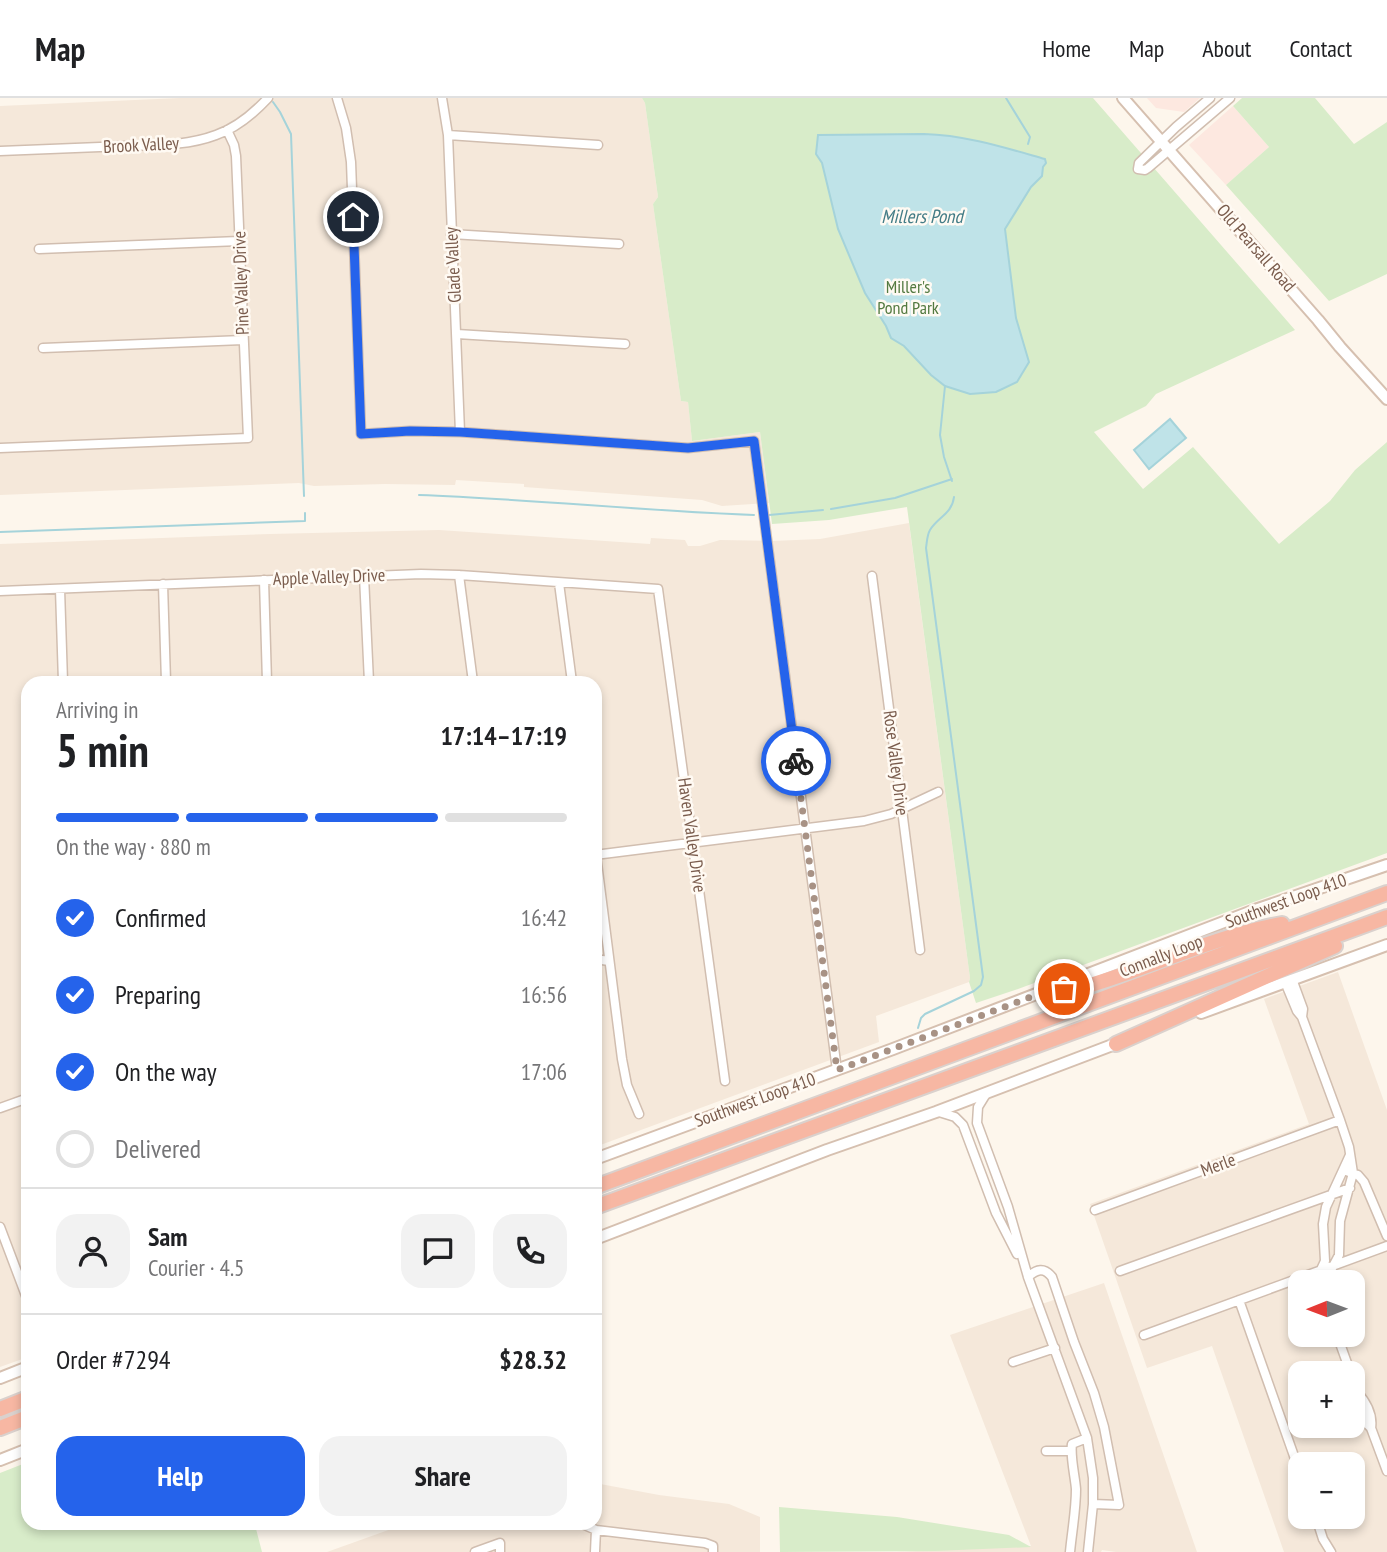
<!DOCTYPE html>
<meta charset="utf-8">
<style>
:root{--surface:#fff;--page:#f2f2f2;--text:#202124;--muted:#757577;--line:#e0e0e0;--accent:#2563eb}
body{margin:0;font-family:"PT Sans Narrow",sans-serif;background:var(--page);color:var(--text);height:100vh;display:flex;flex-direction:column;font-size:26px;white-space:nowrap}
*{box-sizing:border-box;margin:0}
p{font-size:23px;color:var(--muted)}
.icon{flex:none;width:38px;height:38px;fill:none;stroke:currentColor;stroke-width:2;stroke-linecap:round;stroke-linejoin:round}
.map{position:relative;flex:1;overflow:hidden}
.side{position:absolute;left:21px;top:578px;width:581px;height:854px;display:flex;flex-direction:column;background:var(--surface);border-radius:21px;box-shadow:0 4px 10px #0003}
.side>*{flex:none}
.needle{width:46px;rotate:269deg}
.buttons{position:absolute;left:1288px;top:1172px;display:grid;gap:14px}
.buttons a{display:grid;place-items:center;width:77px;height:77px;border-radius:14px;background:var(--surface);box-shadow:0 4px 10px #0003;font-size:35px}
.pin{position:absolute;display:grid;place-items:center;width:60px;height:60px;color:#fff;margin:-30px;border:4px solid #fff;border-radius:50%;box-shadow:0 2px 7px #0007}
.courier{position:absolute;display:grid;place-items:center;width:70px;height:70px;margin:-35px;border:5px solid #2563eb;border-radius:50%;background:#fff;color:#222;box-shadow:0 2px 9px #0007}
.head em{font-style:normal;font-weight:600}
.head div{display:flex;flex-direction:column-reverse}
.head{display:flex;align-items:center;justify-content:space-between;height:119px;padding:0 35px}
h1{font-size:46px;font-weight:600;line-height:52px}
.bar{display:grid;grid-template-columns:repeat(4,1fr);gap:10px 7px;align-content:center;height:84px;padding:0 35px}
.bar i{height:9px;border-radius:5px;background:var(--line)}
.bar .active{background:var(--accent)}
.bar p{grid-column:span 4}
.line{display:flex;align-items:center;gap:18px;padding:0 35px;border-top:2px solid var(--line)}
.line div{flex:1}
.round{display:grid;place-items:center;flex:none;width:74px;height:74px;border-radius:21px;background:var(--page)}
ol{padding:0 35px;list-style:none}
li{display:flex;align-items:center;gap:21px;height:77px}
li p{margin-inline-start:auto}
li .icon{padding:7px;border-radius:50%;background:var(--accent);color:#fff;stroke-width:4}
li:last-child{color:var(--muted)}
li i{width:38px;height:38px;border:4px solid var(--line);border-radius:50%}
.cta{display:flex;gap:14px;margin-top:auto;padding:14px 35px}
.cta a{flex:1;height:80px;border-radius:21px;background:var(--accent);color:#fff;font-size:28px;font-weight:600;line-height:80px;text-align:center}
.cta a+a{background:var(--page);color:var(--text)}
header{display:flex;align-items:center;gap:42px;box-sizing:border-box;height:98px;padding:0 35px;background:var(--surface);border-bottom:2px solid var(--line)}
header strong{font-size:33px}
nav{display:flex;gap:38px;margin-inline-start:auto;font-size:24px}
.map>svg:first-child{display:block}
</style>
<header>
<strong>Map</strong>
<nav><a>Home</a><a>Map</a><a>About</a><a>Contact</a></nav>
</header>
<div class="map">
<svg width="1387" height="1454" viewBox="0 0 1387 1454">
<rect width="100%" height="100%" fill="#fdf6ec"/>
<path fill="#f5e8da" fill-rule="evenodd" d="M180 0H642L645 5 658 99 653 106 681 303 688 304 692 343 760 334 769 405 722 408 702 402 524 389V386L456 382 455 387 385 386 314 388 299 385 0 397V8Z
M909 425 970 880 969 884 876 918 879 944 595 1049V584H28V1051L21 1054 28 1073V1259L0 1269V446L270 436 439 432 650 446 651 440 685 442 688 448H700L720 442 772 443 820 441Z
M1338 874 1387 1012V1454H1284L1212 1248 1147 1270 1090 1106 1309 1026 1264 901ZM1300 1185H1353V1237H1300ZM1300 1276H1353V1328H1300ZM1300 1367H1353V1419H1300Z
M1104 1185 1197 1454H1116L1102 1452 1101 1454H895L1031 1448 950 1237Z
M595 1385 659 1397 729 1406 760 1419V1454H327L408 1425 595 1424Z"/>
<path fill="#fde8e0" d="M1147 0H1200L1184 14 1156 10Z
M1233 8 1269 49 1226 87 1189 47Z"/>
<path fill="#d8ecc9" d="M642 0H1093L1295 232 1156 296 1146 308 1094 334 1143 391 1193 349 1279 446 1330 403 1355 372 1387 344V755L1015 892 976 905 969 884 970 880 907 409 829 422 772 426 760 334 692 343 688 304 681 303 653 106 658 99 645 5Z
M1242 0H1315L1354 46 1387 24V176L1329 203 1226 87 1269 49 1233 8Z
M28 1364V1424L264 1425 255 1427 262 1454H0V1375Z
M779 1409 897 1419 1009 1437 1031 1449 935 1453 780 1454Z"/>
<path fill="#bfe3e8" stroke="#a5d3da" stroke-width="2" d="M924 36C965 37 1006 50 1045 61L1046 65 1043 69 1042 78 1031 89 1005 131 1016 220 1029 264 1017 284 996 294 970 296 945 288 931 277 904 248 891 240 886 228 865 195 838 131 822 65 816 56 818 37Z
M1170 321 1186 340 1149 371 1134 352Z"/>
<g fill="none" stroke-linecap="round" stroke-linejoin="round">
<path stroke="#a5d3da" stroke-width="2" d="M1006 0 1030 39 1028 46
M273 4 280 14 291 36 304 398
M945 288 940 337 944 359 952 383
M419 397C531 401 643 413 754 417
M831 411 895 400 952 381
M769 417 823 412
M0 434 305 423V415
M918 930 921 920 925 916 974 893 981 887 983 879 926 450C927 444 927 437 930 432 938 419 952 416 954 399"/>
<g stroke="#d1beb0" stroke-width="11">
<path id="street" d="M337 0 346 30 351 64 361 336 410 333 460 334 688 350 754 343 837 972
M442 0 448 37 460 334
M448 37 598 47
M0 53C42 51 83 50 125 48 155 47 187 48 216 37 236 30 254 15 268 0
M1138 71 1145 72 1148 70 1230 0
M1138 71 1139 65 1176 29 1210 0
M451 136 619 146
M39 151 239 143
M457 236 625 246
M43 250 243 242
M0 350 248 340 236 58 234 47 227 32
M459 477 473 584
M364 478 369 584
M872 478 920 852
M264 482 267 584
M559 485 572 584
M163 486 166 584
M60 491 63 584
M0 493 421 476 459 477 658 491 725 983
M595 757 864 723 891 716 938 694
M596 757 622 961 627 987 639 1016
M595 861 609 863
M1292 881 1303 911 1302 919
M1285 884 1297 913 1302 919 1340 1022 1349 1049 1353 1075 1340 1123 1339 1157 1329 1176 1327 1185
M986 996 978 1009 977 1025 1008 1109 1028 1179 1087 1340 1093 1380V1406L1088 1454
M0 1010 28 1000
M939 1014 955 1019 963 1027 996 1115 1017 1156
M1349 1074 1358 1077 1364 1084 1387 1138
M1095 1112 1340 1022
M0 1129 28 1203
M1120 1173 1350 1090
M1028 1179C1037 1171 1044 1169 1052 1179L1074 1244 1094 1295 1104 1329 1119 1407 1093 1406
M1317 1185 1318 1178 1325 1163 1323 1126 1326 1109 1350 1057
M1239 1202 1300 1375
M1144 1237 1387 1148
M1337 1237 1351 1276
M1013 1264 1055 1250
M1353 1282 1357 1294 1358 1305 1365 1324 1371 1330 1387 1373
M1357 1294C1366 1304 1373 1317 1371 1330
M1046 1353H1071
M1316 1419 1323 1441 1331 1454
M578 1424 596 1432 705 1445 713 1448V1454
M475 1454 500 1445V1454
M595 1454 596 1432
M1070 1454C1072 1433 1076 1412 1076 1391 1075 1378 1070 1358 1072 1346L1087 1340"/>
</g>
<g stroke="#d6c0b0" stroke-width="14">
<path id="secondary" d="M1123 0 1318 222 1340 249 1387 301
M1201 915 1387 847
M595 1061 893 951 1255 812 1387 767
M595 1141 827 1052 936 1014 1123 943
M0 1280 28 1269
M0 1362 28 1351"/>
</g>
<g stroke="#dad1cd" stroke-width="18">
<path id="highway" d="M1044 894C1058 892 1073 891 1087 888 1152 869 1215 838 1282 826
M1116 946 1335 848
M595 1089 1387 795
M595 1109 1387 819
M0 1311 28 1300
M0 1330 28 1319"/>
</g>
<use href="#street" stroke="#fff" stroke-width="8"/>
<use href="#secondary" stroke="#fff" stroke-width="10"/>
<use href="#highway" stroke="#f7b7a3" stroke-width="14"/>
</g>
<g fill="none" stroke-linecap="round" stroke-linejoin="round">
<path stroke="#a89285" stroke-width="7" stroke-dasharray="0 12.6" d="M796 663 837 972 1044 894 1064 891"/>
<path stroke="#2563eb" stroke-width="9" d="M353 119 361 336 410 333 460 334 688 350 754 343 796 663"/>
</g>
<g text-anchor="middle" stroke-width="5" stroke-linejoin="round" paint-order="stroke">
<g font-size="18" fill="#7a5c4d" stroke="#fffaf3">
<text transform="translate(141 47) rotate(-3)" y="6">Brook Valley</text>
<text transform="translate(1256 150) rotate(49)" y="6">Old Pearsall Road</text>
<text transform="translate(453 167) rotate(-93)" y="6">Glade Valley</text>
<text transform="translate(241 185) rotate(-92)" y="6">Pine Valley Drive</text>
<text transform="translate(329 479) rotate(-2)" y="6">Apple Valley Drive</text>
<text transform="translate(896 665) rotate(83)" y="6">Rose Valley Drive</text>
<text transform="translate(692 737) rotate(82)" y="6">Haven Valley Drive</text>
<text transform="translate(1286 803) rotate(-20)" y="6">Southwest Loop 410</text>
<text transform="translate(1161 858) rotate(-21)" y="6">Connally Loop</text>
<text transform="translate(755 1002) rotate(-20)" y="6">Southwest Loop 410</text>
<text transform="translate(1218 1067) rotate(-20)" y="6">Merle</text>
</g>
<g font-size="18" fill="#537a41" stroke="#fffaf3">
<text x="908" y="195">Miller's<tspan x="908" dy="21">Pond Park</tspan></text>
</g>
<g font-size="19" font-style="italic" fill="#437c86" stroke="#fffaf3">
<text x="922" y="125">Millers Pond</text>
</g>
</g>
</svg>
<div class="buttons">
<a><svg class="needle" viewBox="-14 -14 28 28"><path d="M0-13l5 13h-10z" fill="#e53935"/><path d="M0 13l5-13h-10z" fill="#757577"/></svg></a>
<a>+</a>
<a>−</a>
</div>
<div class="pin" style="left:1064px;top:891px;background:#ea580c"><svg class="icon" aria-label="bag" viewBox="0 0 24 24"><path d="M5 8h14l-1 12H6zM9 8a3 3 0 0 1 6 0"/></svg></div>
<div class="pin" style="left:353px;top:119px;background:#1f2937"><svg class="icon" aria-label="home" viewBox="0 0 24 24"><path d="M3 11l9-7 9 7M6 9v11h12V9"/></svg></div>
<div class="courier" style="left:796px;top:663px"><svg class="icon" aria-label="bike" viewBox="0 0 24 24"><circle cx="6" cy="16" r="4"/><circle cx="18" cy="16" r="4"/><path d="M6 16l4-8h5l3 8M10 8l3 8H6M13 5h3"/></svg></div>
<section class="side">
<div class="head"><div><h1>5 min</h1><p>Arriving in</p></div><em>17:14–17:19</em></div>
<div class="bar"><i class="active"></i><i class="active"></i><i class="active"></i><i></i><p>On the way · 880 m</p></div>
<ol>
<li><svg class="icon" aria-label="check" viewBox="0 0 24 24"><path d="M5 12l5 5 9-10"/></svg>Confirmed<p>16:42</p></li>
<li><svg class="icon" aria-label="check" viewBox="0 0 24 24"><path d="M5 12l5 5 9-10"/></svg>Preparing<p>16:56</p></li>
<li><svg class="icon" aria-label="check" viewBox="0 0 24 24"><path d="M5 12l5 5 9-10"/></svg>On the way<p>17:06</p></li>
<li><i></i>Delivered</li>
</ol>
<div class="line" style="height:126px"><a class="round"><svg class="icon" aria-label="person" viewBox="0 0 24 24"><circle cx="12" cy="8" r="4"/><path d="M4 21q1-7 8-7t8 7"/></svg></a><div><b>Sam</b><p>Courier · 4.5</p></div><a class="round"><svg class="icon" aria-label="chat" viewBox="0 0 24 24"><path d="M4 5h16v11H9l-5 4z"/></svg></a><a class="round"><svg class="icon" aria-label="phone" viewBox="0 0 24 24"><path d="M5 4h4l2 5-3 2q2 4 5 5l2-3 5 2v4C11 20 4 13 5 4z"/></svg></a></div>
<div class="line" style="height:91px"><div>Order #7294</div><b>$28.32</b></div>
<div class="cta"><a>Help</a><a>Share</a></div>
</section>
</div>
